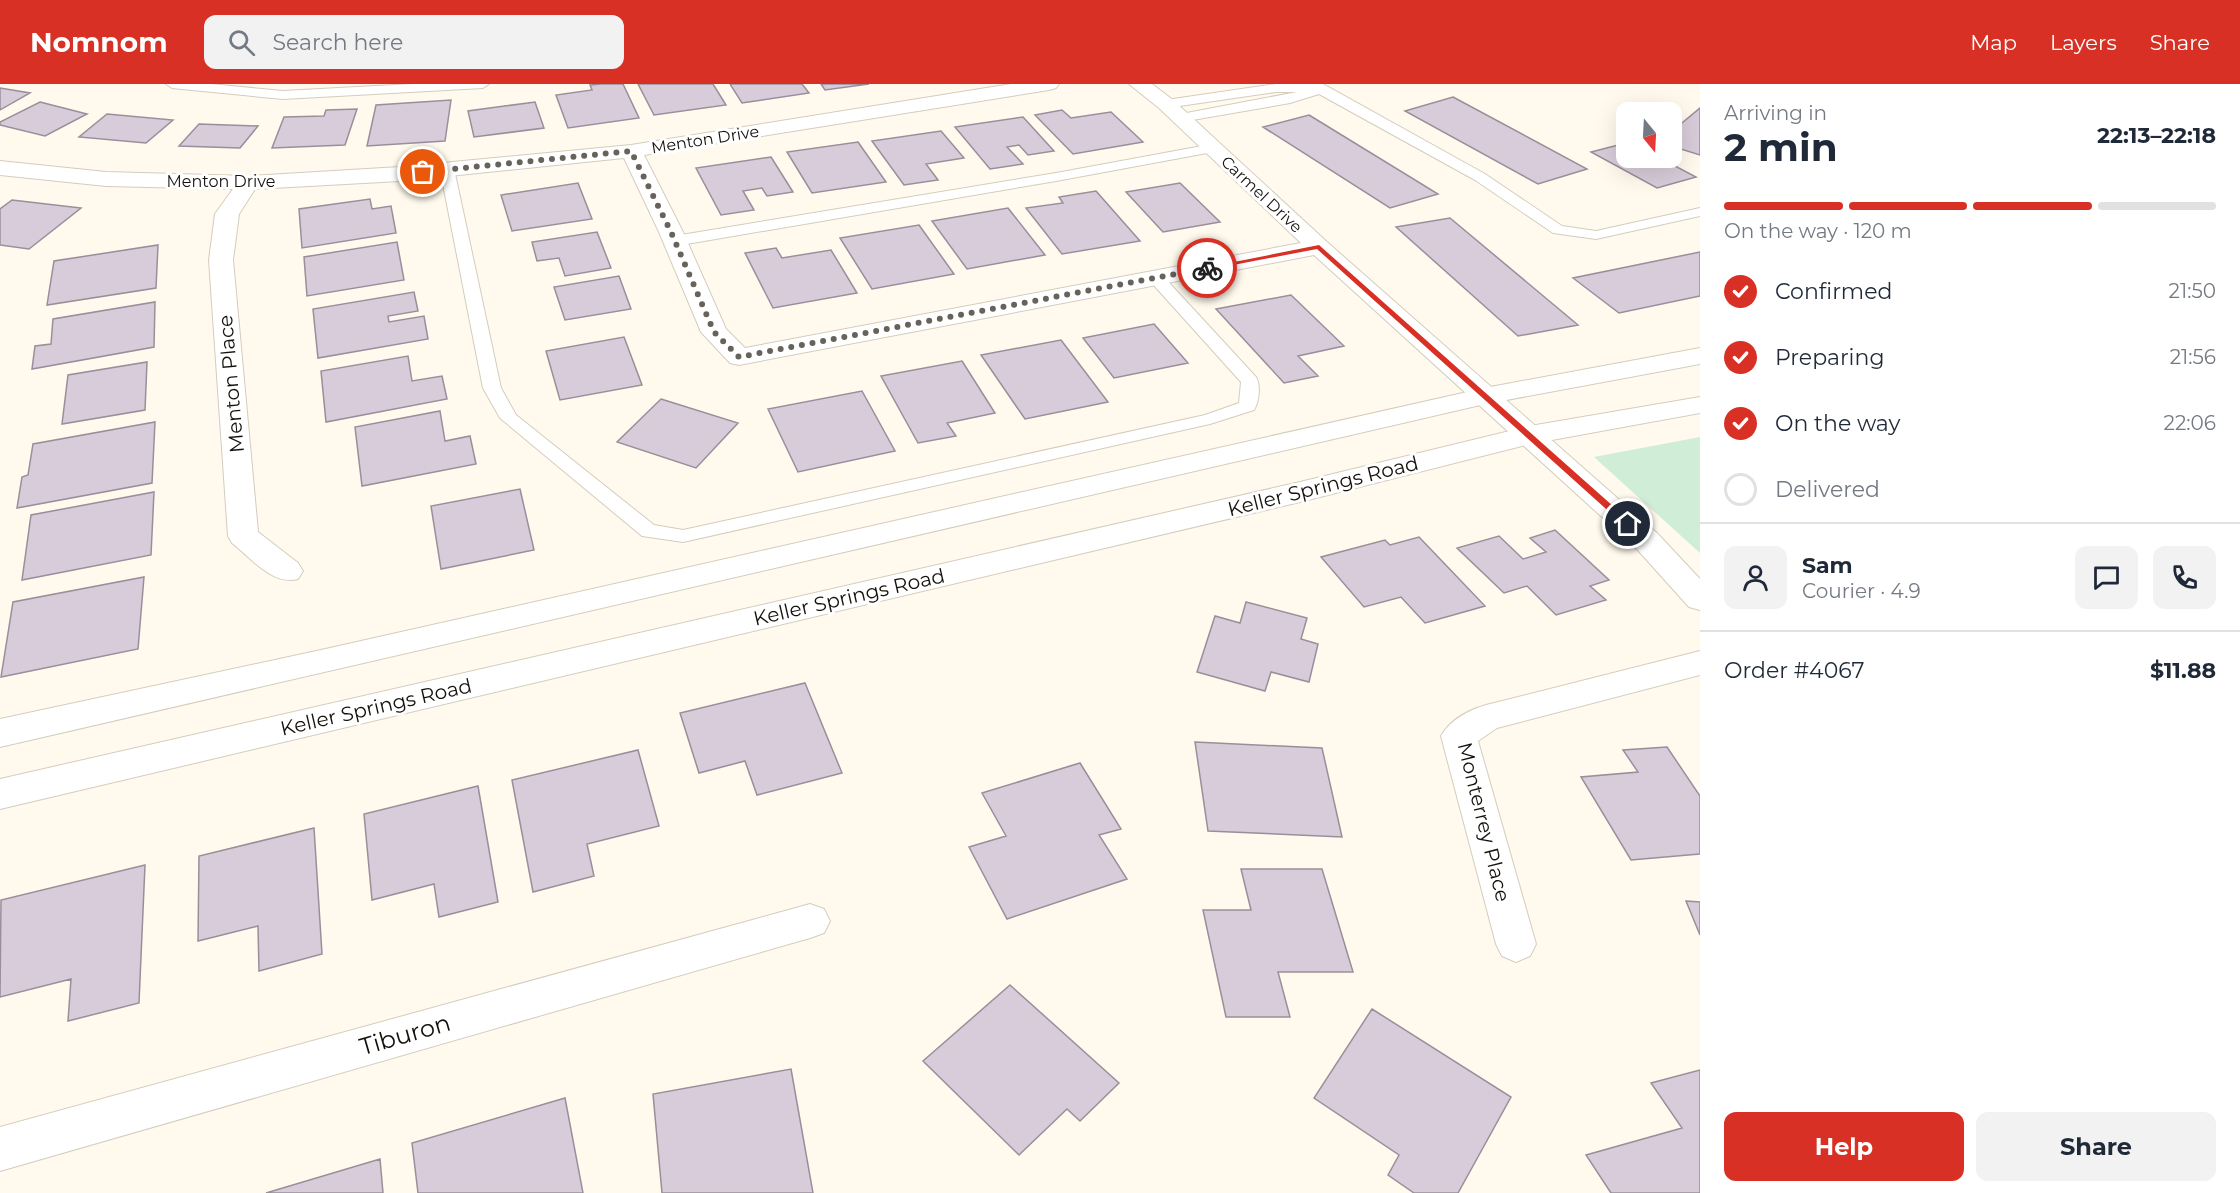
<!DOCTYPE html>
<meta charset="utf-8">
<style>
:root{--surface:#fff;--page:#f2f2f3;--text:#1f2937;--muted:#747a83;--line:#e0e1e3;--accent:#d93025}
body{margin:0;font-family:Montserrat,sans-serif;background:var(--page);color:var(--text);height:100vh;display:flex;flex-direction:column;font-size:22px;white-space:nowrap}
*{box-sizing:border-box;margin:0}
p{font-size:20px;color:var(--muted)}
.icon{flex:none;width:33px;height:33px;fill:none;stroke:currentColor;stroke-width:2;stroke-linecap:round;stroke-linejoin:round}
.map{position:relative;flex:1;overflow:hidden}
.drawer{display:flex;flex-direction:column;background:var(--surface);width:540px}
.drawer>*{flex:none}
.needle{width:39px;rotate:162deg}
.fabs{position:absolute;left:1616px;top:18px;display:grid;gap:12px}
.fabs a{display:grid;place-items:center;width:66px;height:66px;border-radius:12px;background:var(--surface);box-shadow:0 6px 24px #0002;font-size:30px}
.pin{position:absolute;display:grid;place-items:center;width:51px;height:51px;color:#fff;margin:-26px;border:3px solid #fff;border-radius:50%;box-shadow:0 2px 6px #0007}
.courier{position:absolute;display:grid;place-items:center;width:60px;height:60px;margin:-30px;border:4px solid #d93025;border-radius:50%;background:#fff;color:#222;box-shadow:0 2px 8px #0007}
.summary em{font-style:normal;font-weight:700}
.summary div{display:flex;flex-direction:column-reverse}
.summary{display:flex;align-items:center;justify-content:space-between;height:102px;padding:0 24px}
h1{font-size:39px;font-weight:700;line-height:45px}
.bar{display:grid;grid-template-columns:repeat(4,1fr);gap:9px 6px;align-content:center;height:72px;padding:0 24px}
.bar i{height:8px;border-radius:4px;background:var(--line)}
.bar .on{background:var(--accent)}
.bar p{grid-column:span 4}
.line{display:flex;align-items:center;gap:15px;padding:0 24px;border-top:2px solid var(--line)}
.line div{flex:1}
.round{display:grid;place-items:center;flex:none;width:63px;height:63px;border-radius:12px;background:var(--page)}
ol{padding:0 24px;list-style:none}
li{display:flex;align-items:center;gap:18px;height:66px}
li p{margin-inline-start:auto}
li .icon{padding:6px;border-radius:50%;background:var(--accent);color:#fff;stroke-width:4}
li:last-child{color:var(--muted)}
li i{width:33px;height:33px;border:3px solid var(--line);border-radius:50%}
.action{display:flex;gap:12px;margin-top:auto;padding:12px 24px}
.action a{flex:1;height:69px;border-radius:12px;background:var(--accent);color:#fff;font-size:24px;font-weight:700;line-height:69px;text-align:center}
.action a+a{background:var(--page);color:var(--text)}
header{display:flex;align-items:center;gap:36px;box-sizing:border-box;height:84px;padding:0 30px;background:var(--accent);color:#fff}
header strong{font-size:28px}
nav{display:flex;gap:33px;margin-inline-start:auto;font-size:21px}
.search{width:420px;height:54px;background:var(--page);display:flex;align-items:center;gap:15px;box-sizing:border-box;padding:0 21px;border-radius:12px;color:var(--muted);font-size:22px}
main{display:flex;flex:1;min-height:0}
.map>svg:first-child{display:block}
</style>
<header>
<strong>Nomnom</strong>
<div class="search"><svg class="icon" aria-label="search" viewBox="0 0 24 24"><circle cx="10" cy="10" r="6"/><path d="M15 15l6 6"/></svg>Search here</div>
<nav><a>Map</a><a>Layers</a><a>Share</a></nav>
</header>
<main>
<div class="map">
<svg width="1700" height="1109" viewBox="0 0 1700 1109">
<rect width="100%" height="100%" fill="#fffaed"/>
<path fill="#cfedd7" d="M1700 353V469L1594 373Z"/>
<path fill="#d9ccda" stroke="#9a8e9b" stroke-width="1.5" d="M601 0H623L639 34 568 44 556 11 592 6 590 1Z
M638 0H713L726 21 654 31Z
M730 0H802L809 9 742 19Z
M821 0H869L825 6Z
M0 4 30 9 0 26Z
M1453 13 1587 85 1538 100 1405 27Z
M451 16 445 57 367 62 376 21Z
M40 18 87 30 45 52 0 41V38Z
M535 18 544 44 474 53 468 27Z
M1700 24V71L1671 62V48Z
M357 25 345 61 272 64 284 33 324 32 326 26Z
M1062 26 1071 34 1111 28 1143 58 1073 70 1035 31Z
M107 30 173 36 146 59 79 53Z
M1309 31 1438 110 1390 124 1263 43Z
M1023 33 1054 67 1028 71 1019 61 1007 63 1023 80 990 85 955 43Z
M199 40 258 42 240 64 179 62Z
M941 47 964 74 926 80 938 96 904 101 872 57Z
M858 58 886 98 812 109 787 68Z
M1626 59V74H1660L1696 93 1657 104 1591 68Z
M771 73 793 108 767 112 762 104 743 107 754 126 721 131 696 84Z
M578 99 592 135 512 147 501 111Z
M1180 99 1220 138 1163 148 1126 108Z
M1096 107 1140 157 1062 170 1026 124 1063 119 1059 113Z
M370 115 372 125 391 122 396 149 302 164 299 125Z
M12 116 81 124 29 165 0 161V125Z
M1008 124 1045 171 967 185 932 137Z
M1450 134 1578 241 1518 252 1396 143Z
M919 141 954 190 872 205 840 154Z
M597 148 611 184 565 192 559 174 537 177 532 158Z
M397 158 404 196 307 212 304 173Z
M158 161 156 204 47 221 54 177Z
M776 164 782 174 831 166 857 209 773 224 745 169Z
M1700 168V212L1619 229 1573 194Z
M619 192 631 225 565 236 554 203Z
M414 208 418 227 388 232 389 238 424 232 428 255 318 274 313 225Z
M1291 211 1344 262 1298 272 1318 292 1284 299 1216 225Z
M155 218 154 263 32 285 35 262 51 260 53 235Z
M1154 240 1188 279 1114 294 1083 254Z
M624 253 642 301 560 316 546 267Z
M1061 256 1108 318 1025 335 981 271Z
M408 272 412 297 442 292 447 315 326 338 321 287Z
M962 277 995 329 947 339 956 352 918 359 881 292Z
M147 278 145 326 62 340 68 291Z
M862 307 895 367 798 388 768 325Z
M661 315 738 339 696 384 617 358Z
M440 327 445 357 470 352 476 380 362 402 355 343Z
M155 338 152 399 17 424 22 393 28 391 33 360Z
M520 405 534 466 441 485 431 422Z
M154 408 151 471 22 496 31 431Z
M1555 446 1609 496 1590 502 1606 516 1556 531 1527 502 1504 509 1457 464 1499 452 1523 475 1546 468 1530 454Z
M1419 453 1485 522 1425 539 1401 513 1364 523 1321 473 1385 456 1390 461Z
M144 493 138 565 1 593 13 518Z
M1246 518 1307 534 1301 555 1318 560 1309 598 1271 588 1265 607 1197 588 1215 532 1240 539Z
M805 599 842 689 757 711 745 677 699 689 680 629Z
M1195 658 1322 664 1342 753 1208 747Z
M1667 663 1700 712V770L1631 776 1581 693 1638 688 1623 666Z
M638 666 659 742 587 760 594 792 533 808 512 696Z
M1080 679 1121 745 1099 751 1127 795 1007 835 969 763 1006 752 982 709Z
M478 702 498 818 439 833 434 800 372 816 364 730Z
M314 744 322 870 259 887 258 842 198 857 199 772Z
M145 781 139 919 68 937 71 895 0 913 1 816Z
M1241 785H1322L1353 888H1278L1290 933H1226L1203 826H1251Z
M1686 817 1700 818V851Z
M1010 901 1119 999 1080 1037 1067 1025 1019 1071 923 977Z
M1372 925 1511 1013 1458 1109H1414L1388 1091 1399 1071 1314 1014Z
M791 985 813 1109H662L653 1010Z
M1700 986V1109H1611L1586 1071 1682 1044 1651 999Z
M565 1014 583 1109H418L412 1059Z
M380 1075 383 1109H266Z"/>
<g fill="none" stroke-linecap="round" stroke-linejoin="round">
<g stroke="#d3cdbd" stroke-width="2">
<path id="service" d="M166 0H211L283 7 413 0H489L483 4 283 15 172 4Z
M1276 0H1323L1485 90 1562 142 1596 147 1700 124V132L1596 155 1553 149 1475 96 1319 10 1290 19 1181 38 1174 34 1176 31 1297 8H1276L1166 24 1159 20 1166 16Z
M1213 60 1218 61 1220 64 1218 67 1056 97 675 162 667 157 675 152 1056 89Z
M447 81 454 85 501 304 516 331 654 441 683 446 1205 331 1239 319 1241 298 1150 197 1148 194 1156 189 1162 191 1256 293C1261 301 1259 318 1254 326L1210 340 683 458 642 452 500 334 483 304 440 85Z"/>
</g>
<g stroke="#d3cdbd" stroke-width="2">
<path id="minor" d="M1011 0H1059L1056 4 1049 6 644 71 683 148 726 245 745 264 1301 159 1159 24 1129 0H1152L1173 16 1327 158 1657 449 1700 495V526L1689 523 1635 463 1314 171 739 281 730 279 701 248 659 148 624 74 400 97 255 105 239 130 233 176 258 448 298 479 303 487 298 495C273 502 251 474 232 459L228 452 209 176 215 130 233 105 106 102 0 91V77L106 88 248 92 400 83 631 61Z
M1700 567V591L1497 644 1478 657 1536 860 1530 872 1516 878 1502 872 1496 860 1441 652C1450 636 1469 626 1486 621Z
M810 820 824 825 830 837 824 849 810 854 0 1087V1043Z"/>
</g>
<g stroke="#d3cdbd" stroke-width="2">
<path id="secondary" d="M1700 264V280L1485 320 0 663V635L321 566 1485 304Z
M1700 313V329L1530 360 1300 418 0 725V695L1300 398 1530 342Z"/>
</g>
<use href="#service" fill="#fff" fill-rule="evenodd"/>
<use href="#minor" fill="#fff" fill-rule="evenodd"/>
<use href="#secondary" fill="#fff" fill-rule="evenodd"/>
</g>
<path fill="#d93025" d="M1319 161 1631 438V442H1625L1317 165 1207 186 1204 184Z"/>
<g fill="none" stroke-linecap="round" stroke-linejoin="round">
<path stroke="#67635b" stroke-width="6" stroke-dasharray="0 10.8" d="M423 88 631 67 671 148 714 248 739 273 1207 184"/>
</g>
<g text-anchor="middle" stroke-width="6" stroke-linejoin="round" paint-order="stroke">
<g font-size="16" fill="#15120d" stroke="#fff">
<text transform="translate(705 55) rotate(-9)" y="6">Menton Drive</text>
<text x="221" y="103">Menton Drive</text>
<text transform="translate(1262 110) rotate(43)" y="6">Carmel Drive</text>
</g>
<g font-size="20" fill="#15120d" stroke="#fff">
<text transform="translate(231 300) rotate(-95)" y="7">Menton Place</text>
<text transform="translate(1323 402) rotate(-14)" y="7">Keller Springs Road</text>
<text transform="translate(849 513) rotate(-13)" y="7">Keller Springs Road</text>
<text transform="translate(376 623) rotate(-13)" y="7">Keller Springs Road</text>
<text transform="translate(1484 738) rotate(76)" y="7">Monterrey Place</text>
</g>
<g font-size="24" fill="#15120d" stroke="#fff">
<text transform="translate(405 951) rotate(-16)" y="8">Tiburon</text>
</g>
</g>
</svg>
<div class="fabs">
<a><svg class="needle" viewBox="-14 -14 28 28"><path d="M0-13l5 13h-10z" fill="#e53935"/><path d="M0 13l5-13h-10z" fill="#747a83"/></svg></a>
</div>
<div class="pin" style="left:423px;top:88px;background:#ea580c"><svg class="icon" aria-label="bag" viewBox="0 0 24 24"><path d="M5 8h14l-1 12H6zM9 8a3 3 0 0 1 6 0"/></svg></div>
<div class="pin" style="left:1628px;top:440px;background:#1f2937"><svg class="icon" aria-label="home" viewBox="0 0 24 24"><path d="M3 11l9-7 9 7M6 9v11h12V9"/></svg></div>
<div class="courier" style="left:1207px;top:184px"><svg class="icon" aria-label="bike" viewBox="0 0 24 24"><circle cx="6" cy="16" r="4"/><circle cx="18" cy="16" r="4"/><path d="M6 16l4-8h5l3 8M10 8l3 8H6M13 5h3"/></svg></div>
</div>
<section class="drawer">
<div class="summary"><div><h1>2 min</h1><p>Arriving in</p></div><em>22:13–22:18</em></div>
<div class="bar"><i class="on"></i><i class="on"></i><i class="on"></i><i></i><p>On the way · 120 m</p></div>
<ol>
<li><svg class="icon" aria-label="check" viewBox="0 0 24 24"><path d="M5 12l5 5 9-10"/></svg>Confirmed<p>21:50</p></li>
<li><svg class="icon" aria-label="check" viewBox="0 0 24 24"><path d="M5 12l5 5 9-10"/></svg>Preparing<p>21:56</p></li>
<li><svg class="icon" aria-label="check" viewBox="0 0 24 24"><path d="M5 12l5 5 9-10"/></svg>On the way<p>22:06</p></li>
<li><i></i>Delivered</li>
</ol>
<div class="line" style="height:108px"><a class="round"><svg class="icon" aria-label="person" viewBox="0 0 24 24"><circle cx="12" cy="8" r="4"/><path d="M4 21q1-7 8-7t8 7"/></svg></a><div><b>Sam</b><p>Courier · 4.9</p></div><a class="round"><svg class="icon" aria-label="chat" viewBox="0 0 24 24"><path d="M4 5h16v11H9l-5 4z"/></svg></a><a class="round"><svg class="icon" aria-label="phone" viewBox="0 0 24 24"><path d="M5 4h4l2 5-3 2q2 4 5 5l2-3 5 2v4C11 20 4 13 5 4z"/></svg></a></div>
<div class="line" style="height:78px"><div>Order #4067</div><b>$11.88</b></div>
<div class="action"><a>Help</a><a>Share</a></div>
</section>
</main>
